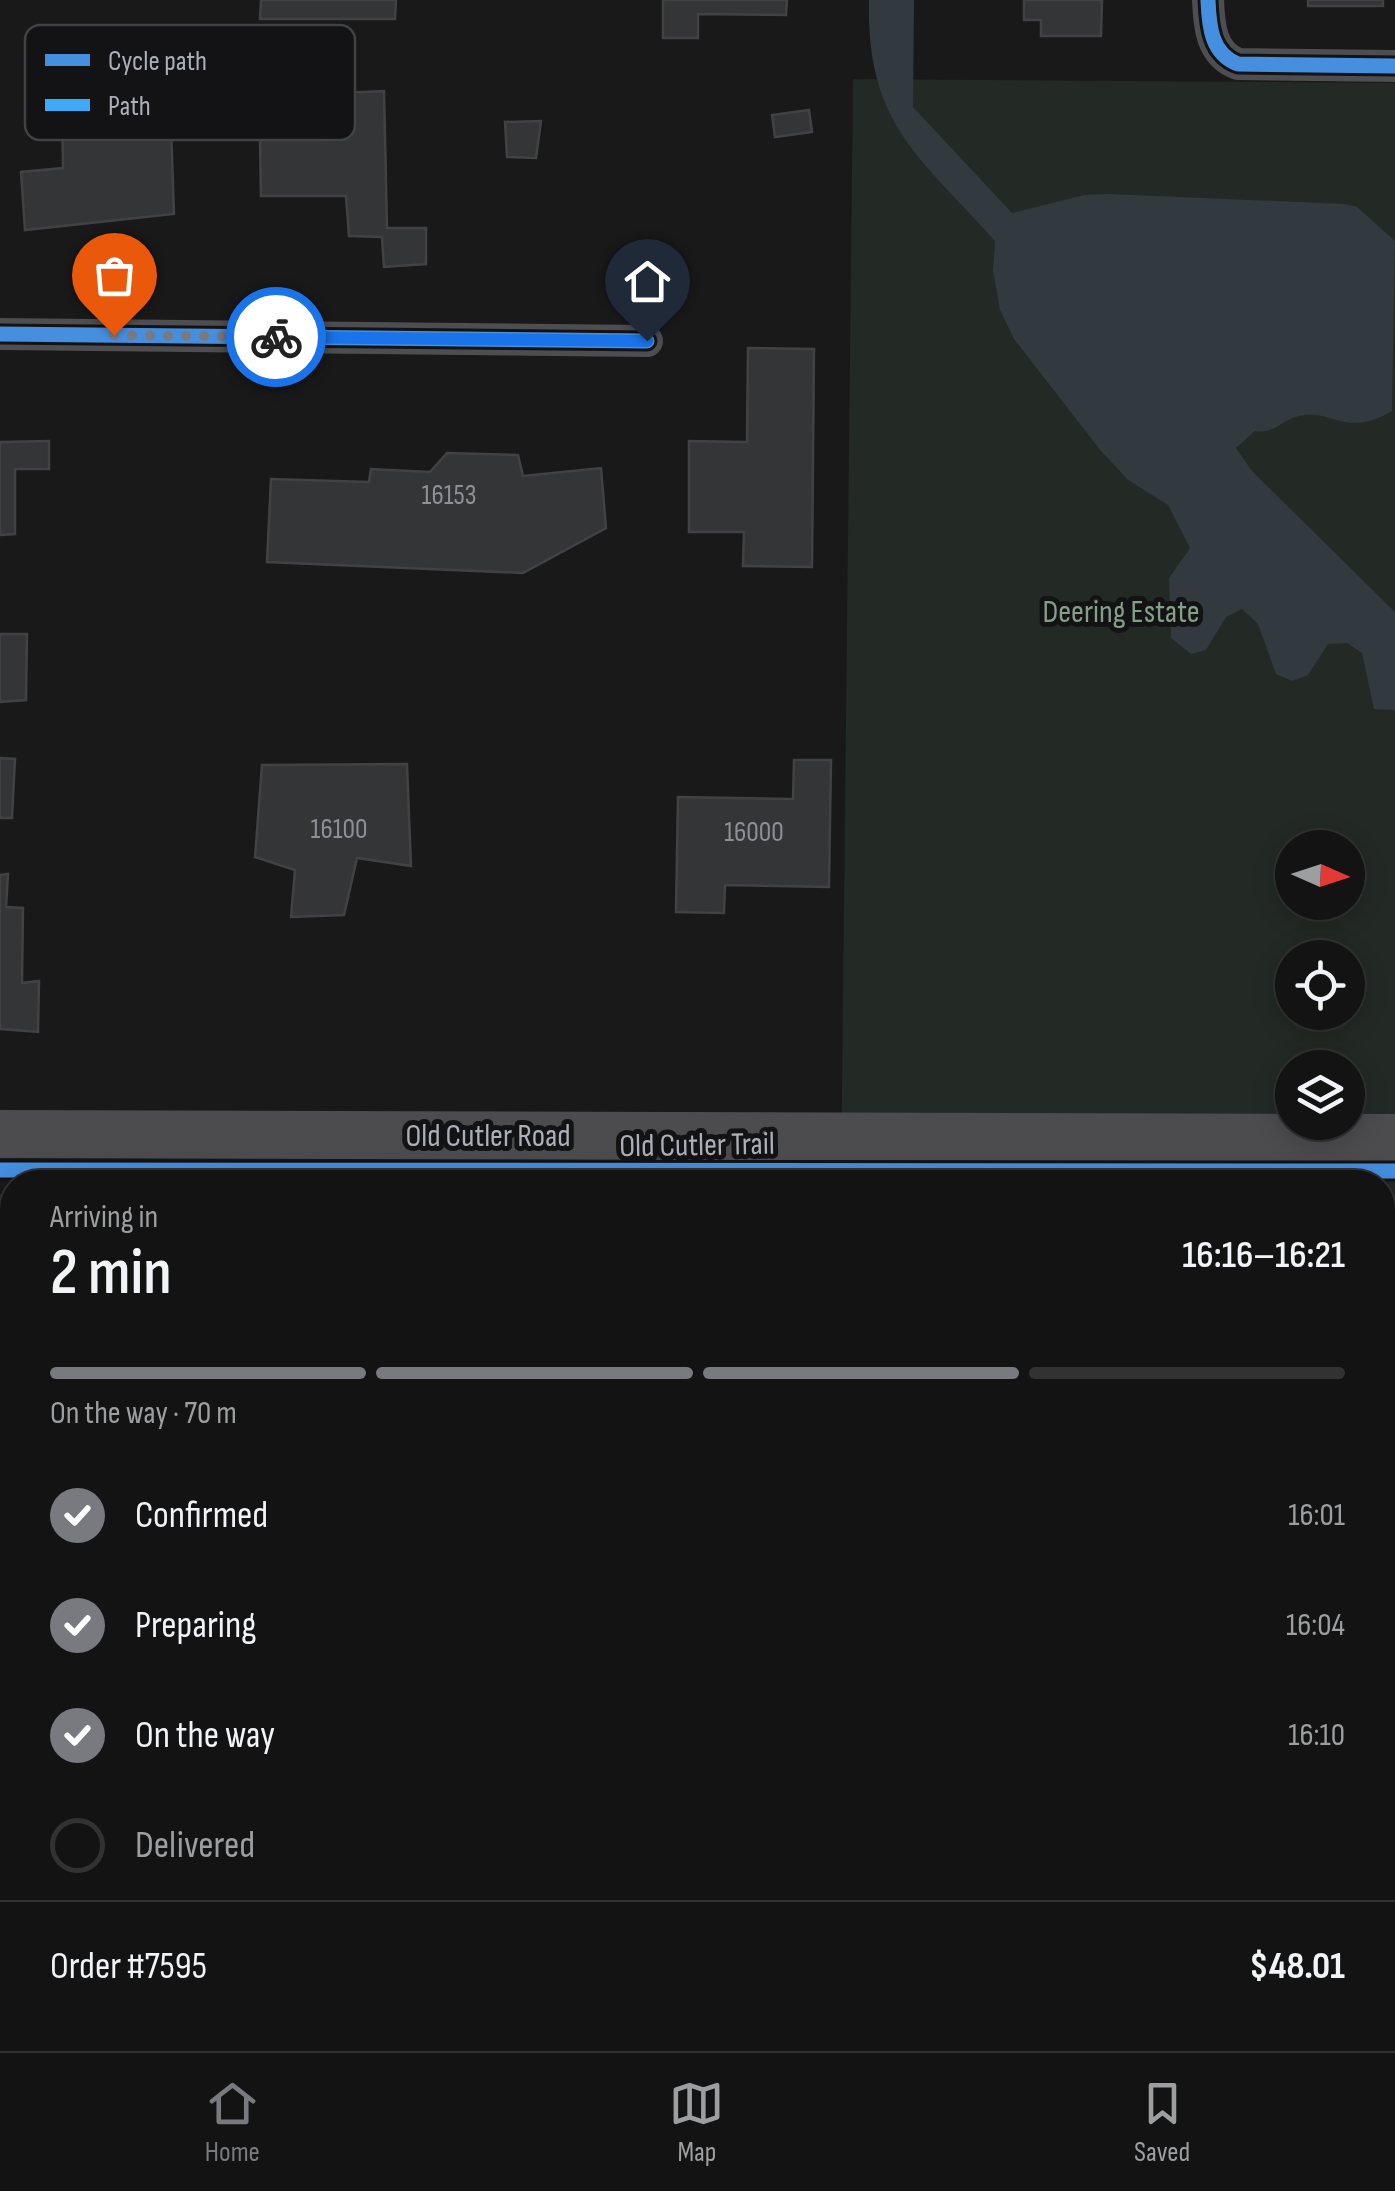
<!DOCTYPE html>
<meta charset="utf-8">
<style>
:root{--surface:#131313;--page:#202021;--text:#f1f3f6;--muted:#9d9ea0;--line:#323233;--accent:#797a80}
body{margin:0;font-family:"Sofia Sans Condensed",sans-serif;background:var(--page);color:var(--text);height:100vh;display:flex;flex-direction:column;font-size:38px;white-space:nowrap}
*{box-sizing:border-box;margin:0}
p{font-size:32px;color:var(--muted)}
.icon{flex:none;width:55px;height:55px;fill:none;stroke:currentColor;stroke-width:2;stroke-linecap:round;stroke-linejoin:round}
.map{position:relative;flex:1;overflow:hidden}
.drawer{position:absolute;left:0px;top:1170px;width:1395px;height:882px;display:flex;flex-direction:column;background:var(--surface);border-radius:40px 40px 0 0;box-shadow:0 5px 25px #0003,0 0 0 2px var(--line)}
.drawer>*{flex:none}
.needle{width:65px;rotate:93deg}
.controls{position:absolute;left:1275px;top:830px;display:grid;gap:20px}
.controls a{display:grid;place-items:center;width:90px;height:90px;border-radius:50%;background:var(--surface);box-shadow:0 5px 25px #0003,0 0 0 2px var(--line);font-size:50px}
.pin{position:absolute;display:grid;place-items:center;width:85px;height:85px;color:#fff;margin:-102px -42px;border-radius:50% 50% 50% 0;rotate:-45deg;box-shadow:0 0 10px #0007}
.pin .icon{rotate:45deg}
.courier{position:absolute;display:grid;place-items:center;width:100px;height:100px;margin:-50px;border:8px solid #1a73e8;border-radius:50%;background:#fff;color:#222;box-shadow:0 2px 12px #0007}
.summary em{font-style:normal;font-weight:600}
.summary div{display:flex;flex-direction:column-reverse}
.summary{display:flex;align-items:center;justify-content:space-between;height:170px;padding:0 50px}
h1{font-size:65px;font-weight:600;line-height:75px}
.bar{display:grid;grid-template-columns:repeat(4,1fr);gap:15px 10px;align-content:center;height:120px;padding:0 50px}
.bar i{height:12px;border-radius:8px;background:var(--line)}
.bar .current{background:var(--accent)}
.bar p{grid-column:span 4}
.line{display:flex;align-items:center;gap:25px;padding:0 50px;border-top:2px solid var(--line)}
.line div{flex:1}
ol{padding:0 50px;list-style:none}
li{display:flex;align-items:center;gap:30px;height:110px}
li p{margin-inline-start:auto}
li .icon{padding:10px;border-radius:50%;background:var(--accent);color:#fff;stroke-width:4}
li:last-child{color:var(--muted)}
li i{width:55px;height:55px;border:5px solid var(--line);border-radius:50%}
.tab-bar{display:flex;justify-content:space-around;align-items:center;height:140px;border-top:2px solid var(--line);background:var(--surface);font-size:28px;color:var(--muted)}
.tab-bar a{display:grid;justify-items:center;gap:5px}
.tab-bar .current{color:var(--accent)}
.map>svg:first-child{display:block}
</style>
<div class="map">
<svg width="1395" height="2051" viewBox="0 0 1395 2051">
<rect width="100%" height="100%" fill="#191919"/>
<path fill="#232924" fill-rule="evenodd" d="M853 79 1395 83V2051H0V1194H12V2040H1382V1182H765L841 1181ZM1292 848H1348V902H1292ZM1292 958H1348V1012H1292ZM1292 1068H1348V1122H1292Z"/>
<path fill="#32393f" d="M869 0H914L913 107 1012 213 1084 195 1109 194 1345 204 1357 207 1395 241 1392 411C1345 439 1333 408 1299 416 1281 420 1275 434 1255 431L1236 448 1252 471 1395 612V710L1374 709 1362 653 1347 643 1328 644 1308 675 1292 681 1276 674 1258 624 1242 609 1226 617 1206 650 1191 654 1171 638 1169 578 1190 548 1168 505 1128 480 1101 451 1014 339 1000 310 993 271 995 241C919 156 866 124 869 0Z"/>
<path fill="#343536" stroke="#424245" stroke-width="2.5" d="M261 0H396L395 19H260Z
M663 0H787L786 15 698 14V38H663Z
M1024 0H1102L1101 36H1041V20H1024Z
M1308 0H1383V6H1308Z
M384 91 387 228H426V264L384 267 382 237 349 236 346 196H261L260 140H321L320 94Z
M170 96 174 214 25 230 21 172 63 168 62 99Z
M809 110 812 132 775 137 772 115Z
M541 121 536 158 507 157 505 122Z
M748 348 814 349 812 567 743 566 744 532H689V441L747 442Z
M49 441V469H15V534L0 535V442Z
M447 453 518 455 523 476 601 468 606 528 523 573 267 562 271 479 369 482 371 469 430 472Z
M0 634H27L26 700 0 702Z
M0 758 15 759 12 818H0Z
M794 760H831L829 887 725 885 724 913 676 912 678 797 793 799Z
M407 764 411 866 357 858 344 915 291 917 295 870 255 857 262 765Z
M8 874 6 907 23 908 22 983 39 981 38 1032 0 1029V875Z"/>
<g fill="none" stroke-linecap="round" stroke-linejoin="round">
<path stroke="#4e4e51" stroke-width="32" d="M1208 0C1209 26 1211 54 1238 64L1395 66
M0 334 647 341"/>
<path stroke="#4c4c4f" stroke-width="48" d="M0 1134 1395 1138"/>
<path stroke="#3fa9f5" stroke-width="12" stroke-dasharray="25 12" stroke-linecap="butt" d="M1382 1705H1395
M32 2051 55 2040"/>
<g stroke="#131315" stroke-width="21">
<path id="cycleway" d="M1208 0C1209 26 1211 54 1238 64L1395 66
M0 334 647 341
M0 1170 1395 1171"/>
</g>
<use href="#cycleway" stroke="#468fdf" stroke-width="15"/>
</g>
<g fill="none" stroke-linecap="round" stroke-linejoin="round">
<path stroke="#797a80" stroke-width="10" stroke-dasharray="0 18" d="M114 335 276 337"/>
<path stroke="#1a73e8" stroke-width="12" d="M276 337 647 341"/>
</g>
<g text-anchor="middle" stroke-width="10" stroke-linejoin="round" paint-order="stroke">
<g font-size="28" fill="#8e9098">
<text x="449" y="504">16153</text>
<text x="339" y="838">16100</text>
<text x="754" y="841">16000</text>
</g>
<g font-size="32" fill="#85a088" stroke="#131315">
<text x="1121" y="622">Deering Estate</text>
</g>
<g font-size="32" fill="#acafb8" stroke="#131315">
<text x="488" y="1146">Old Cutler Road</text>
<text transform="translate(697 1144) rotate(-1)" y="11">Old Cutler Trail</text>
</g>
</g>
<rect x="25" y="25" width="330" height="115" rx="15" fill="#131315" stroke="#414246" stroke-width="2.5"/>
<rect x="45" y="54" width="45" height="12" fill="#468fdf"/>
<rect x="45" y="99" width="45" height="12" fill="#3fa9f5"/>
<g font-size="28" fill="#acafb8">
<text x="108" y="70">Cycle path</text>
<text x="108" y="115">Path</text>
</g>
</svg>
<div class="controls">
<a><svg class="needle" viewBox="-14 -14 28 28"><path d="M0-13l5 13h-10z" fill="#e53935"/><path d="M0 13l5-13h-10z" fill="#9d9ea0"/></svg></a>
<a><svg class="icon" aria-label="locate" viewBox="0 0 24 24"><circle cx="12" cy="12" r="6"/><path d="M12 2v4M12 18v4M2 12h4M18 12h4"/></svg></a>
<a><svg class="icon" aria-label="layers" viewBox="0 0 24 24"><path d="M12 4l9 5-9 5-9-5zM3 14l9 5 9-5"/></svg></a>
</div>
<div class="pin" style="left:114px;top:335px;background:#ea580c"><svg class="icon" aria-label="bag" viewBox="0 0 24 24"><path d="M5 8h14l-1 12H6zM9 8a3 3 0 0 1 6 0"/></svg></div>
<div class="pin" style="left:647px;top:341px;background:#1f2937"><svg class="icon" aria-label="home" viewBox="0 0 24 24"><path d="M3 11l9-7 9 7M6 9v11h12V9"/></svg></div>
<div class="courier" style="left:276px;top:337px"><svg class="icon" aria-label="bike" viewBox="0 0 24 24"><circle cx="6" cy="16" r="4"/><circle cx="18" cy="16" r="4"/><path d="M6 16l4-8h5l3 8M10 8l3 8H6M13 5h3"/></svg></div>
<section class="drawer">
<div class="summary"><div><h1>2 min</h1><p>Arriving in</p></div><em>16:16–16:21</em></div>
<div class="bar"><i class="current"></i><i class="current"></i><i class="current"></i><i></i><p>On the way · 70 m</p></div>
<ol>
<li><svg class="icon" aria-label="check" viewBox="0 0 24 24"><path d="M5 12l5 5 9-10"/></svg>Confirmed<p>16:01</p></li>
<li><svg class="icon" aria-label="check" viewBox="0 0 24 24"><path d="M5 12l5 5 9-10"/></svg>Preparing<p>16:04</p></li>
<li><svg class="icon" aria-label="check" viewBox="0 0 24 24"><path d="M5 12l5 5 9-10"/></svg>On the way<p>16:10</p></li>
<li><i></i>Delivered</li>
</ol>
<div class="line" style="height:130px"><div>Order #7595</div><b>$48.01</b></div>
</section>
</div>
<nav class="tab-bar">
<a class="current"><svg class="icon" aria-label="home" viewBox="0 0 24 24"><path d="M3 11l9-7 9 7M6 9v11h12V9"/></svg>Home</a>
<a><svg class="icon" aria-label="map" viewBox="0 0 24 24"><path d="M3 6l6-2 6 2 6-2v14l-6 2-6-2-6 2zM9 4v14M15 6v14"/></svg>Map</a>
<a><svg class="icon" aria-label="saved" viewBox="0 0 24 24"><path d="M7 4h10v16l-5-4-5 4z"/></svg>Saved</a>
</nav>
